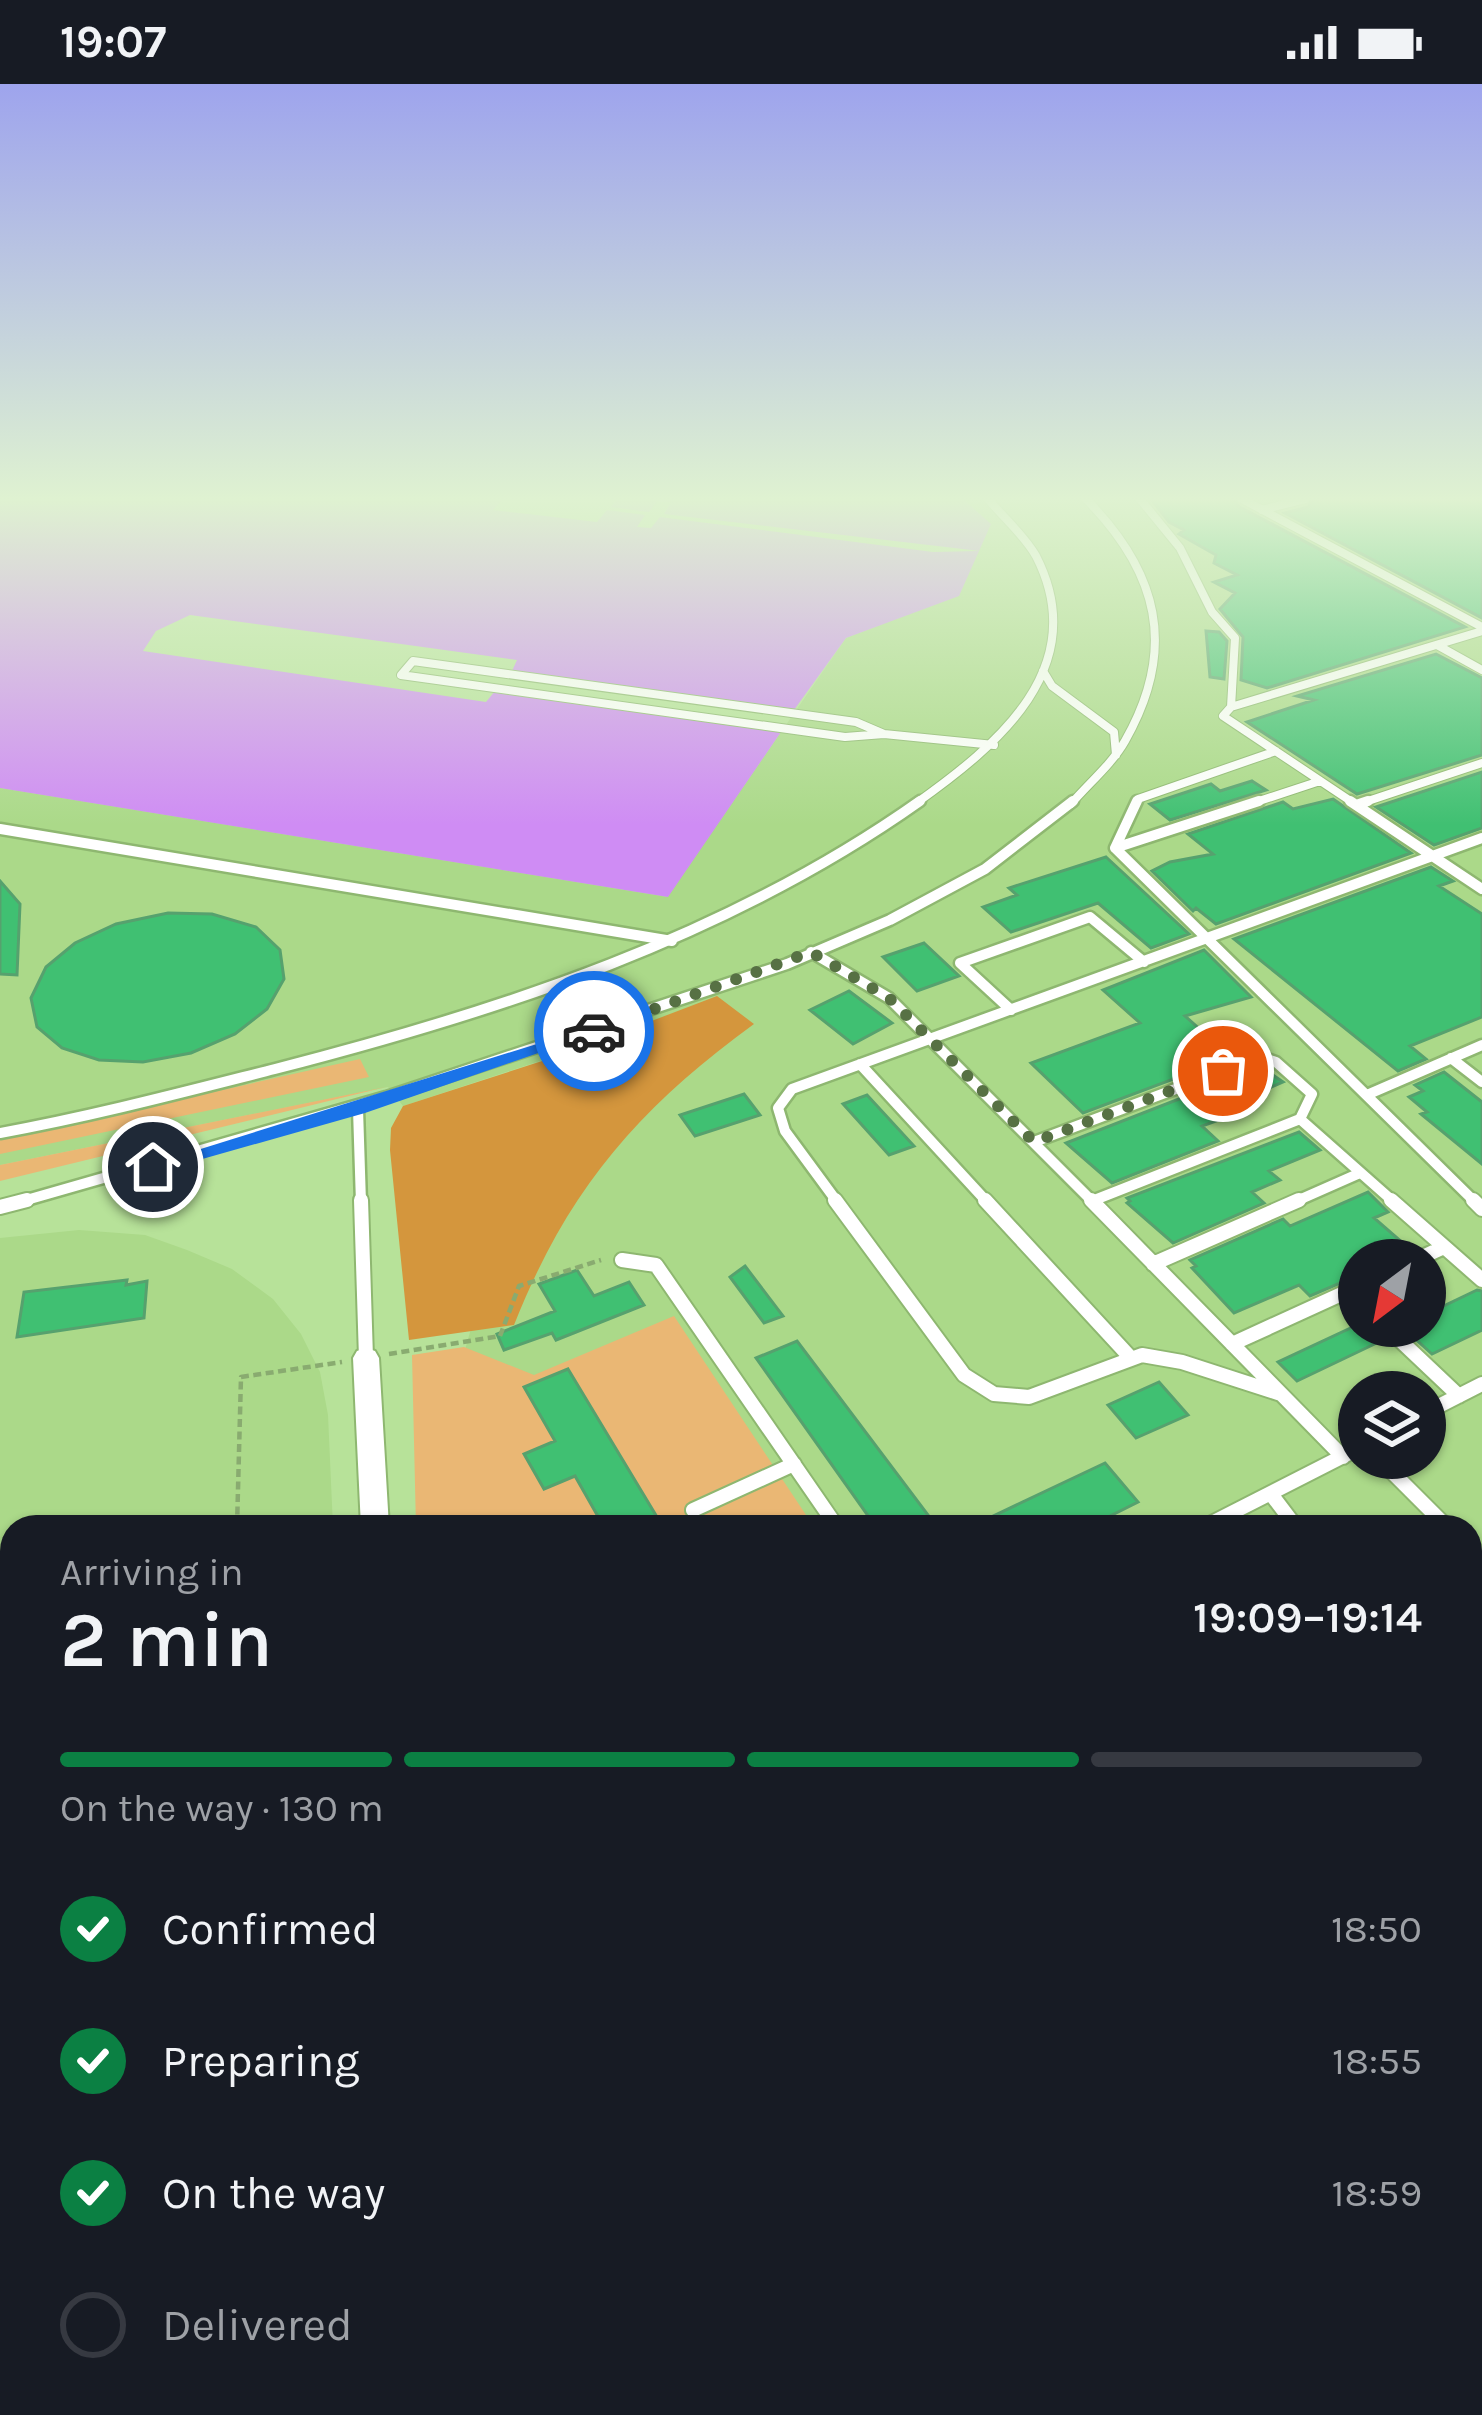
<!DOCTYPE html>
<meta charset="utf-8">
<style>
:root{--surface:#171b24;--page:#20242c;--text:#f1f3f6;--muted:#9ea1a6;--line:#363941;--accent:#0b8043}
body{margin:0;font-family:Karla,sans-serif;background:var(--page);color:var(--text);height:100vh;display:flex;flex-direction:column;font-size:45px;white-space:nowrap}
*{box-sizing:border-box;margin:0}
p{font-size:39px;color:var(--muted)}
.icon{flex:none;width:66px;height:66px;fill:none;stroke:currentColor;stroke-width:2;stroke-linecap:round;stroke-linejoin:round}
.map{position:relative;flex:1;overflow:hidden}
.panel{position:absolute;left:0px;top:1431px;width:1482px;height:900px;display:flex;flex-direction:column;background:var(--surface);border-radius:36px 36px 0 0;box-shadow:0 3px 9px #0004}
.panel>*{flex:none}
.needle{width:78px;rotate:212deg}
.buttons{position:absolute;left:1338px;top:1155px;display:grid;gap:24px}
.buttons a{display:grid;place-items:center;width:108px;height:108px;border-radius:50%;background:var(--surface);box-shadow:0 3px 9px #0004;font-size:60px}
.pin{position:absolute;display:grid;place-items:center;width:102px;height:102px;color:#fff;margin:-51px;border:6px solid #fff;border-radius:50%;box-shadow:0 3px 12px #0007}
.courier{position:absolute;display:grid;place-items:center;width:120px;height:120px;margin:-60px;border:9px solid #1a73e8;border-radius:50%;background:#fff;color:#222;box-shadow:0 3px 15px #0007}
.summary em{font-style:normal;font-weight:600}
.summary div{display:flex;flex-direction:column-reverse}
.summary{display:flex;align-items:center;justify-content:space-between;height:204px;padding:0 60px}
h1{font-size:78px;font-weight:600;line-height:90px}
.bar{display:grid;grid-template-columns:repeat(4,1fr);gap:18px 12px;align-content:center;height:144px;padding:0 60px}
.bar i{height:15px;border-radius:9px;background:var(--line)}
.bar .selected{background:var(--accent)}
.bar p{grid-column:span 4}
ol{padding:0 60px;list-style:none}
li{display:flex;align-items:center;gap:36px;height:132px}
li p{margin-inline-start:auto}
li .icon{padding:12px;border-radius:50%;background:var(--accent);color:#fff;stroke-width:4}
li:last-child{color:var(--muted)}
li i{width:66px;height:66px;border:6px solid var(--line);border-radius:50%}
.status{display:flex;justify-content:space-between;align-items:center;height:84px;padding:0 60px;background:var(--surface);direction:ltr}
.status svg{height:33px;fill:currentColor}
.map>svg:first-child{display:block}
</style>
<div class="status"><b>19:07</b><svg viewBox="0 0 49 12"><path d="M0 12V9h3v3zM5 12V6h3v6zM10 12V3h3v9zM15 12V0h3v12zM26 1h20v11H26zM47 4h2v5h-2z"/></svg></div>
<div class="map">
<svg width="1482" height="2331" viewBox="0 0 1482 2331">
<rect width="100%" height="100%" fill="#b7e299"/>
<path fill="#abd989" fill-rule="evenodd" d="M963 415H1482V2331H538V2319H1470V1443H449L456 1297 549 974 403 1022 388 1003 0 1081V704L667 813 846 554 959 511 990 440ZM1359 1176H1425V1242H1359ZM1359 1308H1425V1374H1359Z
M79 1146 145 1151 187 1166 232 1185 273 1215 301 1250 320 1288 328 1331 333 1443H12V2319H345V2331H0V1154Z"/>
<path fill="#eab774" d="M360 975 369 993 0 1070V1056Z
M386 1003 0 1097V1081Z
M674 1232 814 1443H416L412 1271 464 1263 534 1291Z"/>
<path fill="#d4963d" d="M717 912 754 940C637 1025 567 1107 514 1241L409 1256 390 1066 391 1044 403 1022 573 967Z"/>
<path fill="#cf8cf4" d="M0 415H963L991 440 959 512 846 554 794 626 512 587 517 576 190 531 156 547 143 567 486 618 495 607 781 648 668 813 0 704Z"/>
<path fill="#b7e299" d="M503 415H616L611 423 649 428 657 417 671 418 664 430 980 467 933 468 660 433 651 444 637 443 645 431 607 426 597 438 493 426Z"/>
<path fill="#40c072" stroke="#56a16e" stroke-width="3" d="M1151 415H1234L1238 422 1465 543 1267 604 1241 596 1243 553 1220 525 1235 509 1214 498 1237 491 1214 479 1216 471 1179 450 1184 446 1169 438Z
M1313 415H1482V534L1285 429 1308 423Z
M1206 547 1219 548 1227 557 1224 595 1210 593Z
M1436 570 1482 594V671L1357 710 1247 638 1314 616 1297 612Z
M1482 688V744L1434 761 1376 723Z
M1252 697 1266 706 1170 736 1150 720 1211 700 1220 707Z
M1333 715 1411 769 1216 840 1196 824 1193 827 1152 787 1170 778 1213 770 1188 750 1283 718 1293 725Z
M1106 773 1189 850 1151 864 1098 819 1011 848 983 823 1017 811 1009 804Z
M1431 783 1453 797 1439 802 1482 830V933L1410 962 1426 975 1398 987 1234 855Z
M0 797 20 820 17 891 0 890Z
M168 829 212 830 256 843 280 866 284 895 267 925 235 950 191 969 143 978 99 976 62 964 37 943 31 914 46 883 75 859 116 840Z
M924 859 959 892 917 907 883 873Z
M1204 866 1251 913 1185 932 1204 949 1182 962 1203 984 1083 1029 1031 979 1140 939 1103 906Z
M849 907 892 939 853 960 810 926Z
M1261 983 1283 998 1232 1020 1241 1028 1202 1042 1218 1057 1112 1099 1066 1059Z
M1444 988 1482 1018V1080L1421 1030 1427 1028 1409 1013 1423 1007 1415 1001Z
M744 1010 760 1031 695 1052 680 1031Z
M867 1011 914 1062 889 1071 843 1020Z
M1299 1048 1320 1066 1269 1087 1280 1096 1252 1108 1264 1119 1173 1159 1127 1119 1130 1117 1127 1114Z
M1368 1108 1388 1128 1374 1134 1411 1166 1405 1176H1359V1191L1310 1212 1299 1201 1234 1229 1192 1184 1196 1182 1190 1176 1283 1135 1290 1142Z
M745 1182 783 1232 764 1239 730 1193Z
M577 1186 594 1212 629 1198 644 1221 556 1256 552 1249 504 1266 497 1250 555 1227 539 1200Z
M127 1196 126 1201 147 1197 144 1234 17 1253 24 1208Z
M1477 1206 1482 1207V1246L1432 1270 1401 1242H1425V1231Z
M1355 1242H1374L1383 1256 1297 1297 1278 1278Z
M797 1257 937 1443H876L756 1274Z
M568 1285 663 1443H604L575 1392 544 1405 524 1370 555 1357 524 1303Z
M1159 1298 1188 1331 1136 1354 1108 1321Z
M1105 1379 1138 1418 1088 1443H970Z"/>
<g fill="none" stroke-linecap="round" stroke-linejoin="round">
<g stroke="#8eb770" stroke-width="10">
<path id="lane-far3" d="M1140 415 1180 464 1212 528 1235 554 1231 623 1223 632 1355 720
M1242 415 1482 543
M1262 426 1305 415
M1437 561 1482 586
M413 577 856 638 884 650 845 653 401 591Z
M1043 587 1052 602 1114 648 1116 671
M1231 623 1482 547
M884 650 994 661
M915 720C998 661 1093 583 1036 472 1025 452 1003 433 988 415
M1071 720C1088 700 1112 680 1125 657 1178 564 1158 488 1086 415
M1136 720 1138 715 1276 667
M1250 720 1320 697
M1359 720 1482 679"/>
</g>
<g stroke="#8eb770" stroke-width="15">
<path id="lane-far2" d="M1350 717 1482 805
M1356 721 1368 717
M0 745 672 857
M1115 764 1476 1119
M1115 764 1259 717
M1115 764 1137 717
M811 868 889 914 1094 1119
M1011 926 960 879 1090 833 1144 878
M1451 974 1482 998
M860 980 988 1119
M1369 1010 1482 961
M358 1025 361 1119
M1300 1035 1395 1119
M0 1049C93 1032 184 1008 275 985 501 927 728 853 920 717
M1034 1058 1261 973 1276 978 1312 1010 1300 1035 1092 1117
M16 1119 386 1013 787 880 890 836 985 785 1073 717
M838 1119 785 1047 778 1024 792 1005 1482 754
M1292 1119 1360 1089"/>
</g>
<g stroke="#8eb770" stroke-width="18">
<path id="lane-far1" d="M361 1116 366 1274
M835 1116 964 1291 994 1310 1029 1313 1142 1271 1182 1278 1281 1310
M985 1116 1129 1272
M1091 1116 1343 1373
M1391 1116 1482 1196
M1473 1116 1482 1125
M0 1123 27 1116
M622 1176 656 1181 837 1443
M1416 1176 1444 1163
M1153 1180 1299 1116
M1385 1242 1459 1312
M1232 1260 1359 1202
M1425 1329 1482 1300
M1378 1374 1447 1443
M1271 1410 1296 1443
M693 1426 794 1380
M1204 1443 1359 1364
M1470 1467 1482 1479"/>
</g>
<g stroke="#8eb770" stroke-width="22">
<path id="lane" d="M1470 1674 1482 1690
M0 1729 12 1727
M1470 1815 1482 1832
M0 1829 12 1827
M1470 2166 1482 2159
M712 2319 717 2331
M1359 2319 1367 2331
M1444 2319 1452 2331
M282 2331 287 2319
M665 2331 684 2319"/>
</g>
<g stroke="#8eb770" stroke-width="4">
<path id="street" d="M366 1264 375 1267 379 1274 389 1443H361L353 1274 357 1267Z
M398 2319H438L440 2331H400Z
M452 2319H492L494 2331H454Z"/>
</g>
<path stroke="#89ab70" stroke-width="4.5" stroke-dasharray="8 4.5" stroke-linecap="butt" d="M389 1270 500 1252 519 1202 601 1176
M237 1443 241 1293 342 1278"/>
<path stroke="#89ab70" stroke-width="6" stroke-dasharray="14 9" stroke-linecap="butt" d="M599 2331 619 2319"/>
<use href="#lane-far3" stroke="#fff" stroke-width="8"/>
<use href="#lane-far2" stroke="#fff" stroke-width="10"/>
<use href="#lane-far1" stroke="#fff" stroke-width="14"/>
<use href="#lane" stroke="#fff" stroke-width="18"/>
<use href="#street" fill="#fff" fill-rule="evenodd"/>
</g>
<linearGradient id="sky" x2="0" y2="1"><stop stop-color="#9ea4ed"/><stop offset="0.56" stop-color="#dff2d1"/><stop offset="1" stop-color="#dff2d1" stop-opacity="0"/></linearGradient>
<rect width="1482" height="741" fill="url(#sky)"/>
<path fill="#1a73e8" d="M588 944 602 947 365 1029 153 1089 143 1083Z"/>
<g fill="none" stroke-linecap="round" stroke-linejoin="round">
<path stroke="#577144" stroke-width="12" stroke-dasharray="0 21.6" d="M594 947 811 868 889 914 1034 1058 1223 987"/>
</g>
</svg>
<div class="buttons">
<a><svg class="needle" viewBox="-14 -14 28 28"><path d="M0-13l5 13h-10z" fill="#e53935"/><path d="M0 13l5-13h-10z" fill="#9ea1a6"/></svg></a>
<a><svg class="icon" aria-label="layers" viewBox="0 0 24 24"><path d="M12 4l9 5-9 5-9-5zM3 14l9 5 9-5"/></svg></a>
</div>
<div class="pin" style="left:1223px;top:987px;background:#ea580c"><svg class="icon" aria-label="bag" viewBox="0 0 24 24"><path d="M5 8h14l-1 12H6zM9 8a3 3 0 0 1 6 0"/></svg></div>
<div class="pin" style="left:153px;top:1083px;background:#1f2937"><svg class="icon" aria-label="home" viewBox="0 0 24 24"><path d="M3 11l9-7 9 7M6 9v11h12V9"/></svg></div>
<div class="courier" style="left:594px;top:947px"><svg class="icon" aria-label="car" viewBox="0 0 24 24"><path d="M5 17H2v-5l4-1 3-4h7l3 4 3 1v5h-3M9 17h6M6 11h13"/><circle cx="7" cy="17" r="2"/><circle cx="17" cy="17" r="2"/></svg></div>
<section class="panel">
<div class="summary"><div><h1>2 min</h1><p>Arriving in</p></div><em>19:09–19:14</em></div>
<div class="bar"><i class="selected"></i><i class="selected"></i><i class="selected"></i><i></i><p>On the way · 130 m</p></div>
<ol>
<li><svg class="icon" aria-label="check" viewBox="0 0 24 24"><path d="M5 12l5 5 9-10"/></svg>Confirmed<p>18:50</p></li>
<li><svg class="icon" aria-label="check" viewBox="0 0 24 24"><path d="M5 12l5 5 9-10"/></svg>Preparing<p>18:55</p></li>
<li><svg class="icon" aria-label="check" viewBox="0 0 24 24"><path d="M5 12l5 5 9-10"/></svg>On the way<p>18:59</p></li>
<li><i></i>Delivered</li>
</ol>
</section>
</div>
